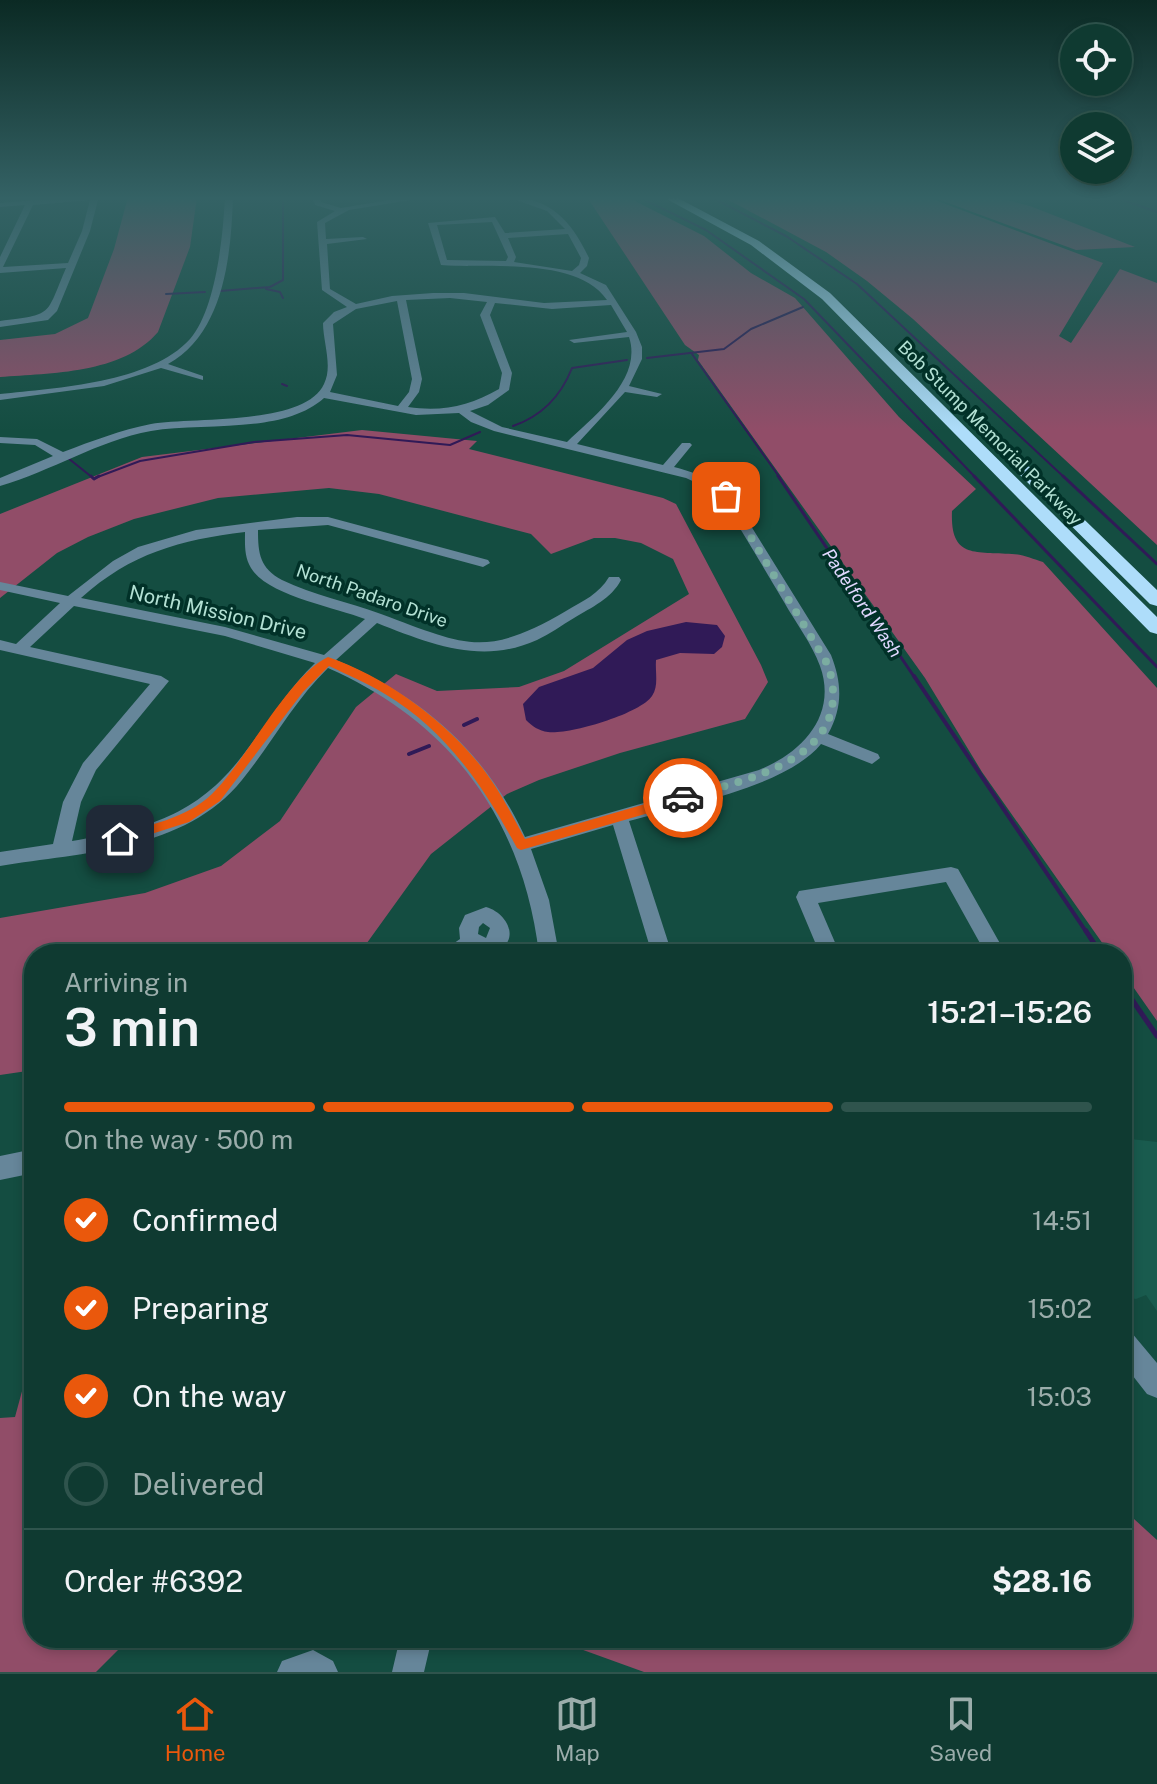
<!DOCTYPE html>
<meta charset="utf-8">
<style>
:root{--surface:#0f3a31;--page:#184139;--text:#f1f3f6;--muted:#9badab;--line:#2f544d;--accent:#ea580c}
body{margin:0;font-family:"Public Sans",sans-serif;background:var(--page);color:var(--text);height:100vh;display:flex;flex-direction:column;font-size:30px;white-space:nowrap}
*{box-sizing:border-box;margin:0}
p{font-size:26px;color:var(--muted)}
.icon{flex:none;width:44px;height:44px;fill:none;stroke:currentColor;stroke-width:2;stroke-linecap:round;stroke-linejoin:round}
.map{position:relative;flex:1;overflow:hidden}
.details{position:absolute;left:24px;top:944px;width:1108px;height:704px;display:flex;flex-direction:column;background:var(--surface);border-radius:32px;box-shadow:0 4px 12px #0003,0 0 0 2px var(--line)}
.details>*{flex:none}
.controls{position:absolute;left:1060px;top:24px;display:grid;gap:16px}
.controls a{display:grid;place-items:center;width:72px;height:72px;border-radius:50%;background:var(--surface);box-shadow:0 4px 12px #0003,0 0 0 2px var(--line);font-size:40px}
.pin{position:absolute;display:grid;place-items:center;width:68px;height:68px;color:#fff;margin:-34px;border-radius:16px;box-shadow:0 4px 12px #0006}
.courier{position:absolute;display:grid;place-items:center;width:80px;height:80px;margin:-40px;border:6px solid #ea580c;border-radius:50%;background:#fff;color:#222;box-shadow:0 2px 10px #0007}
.headline em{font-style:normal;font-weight:600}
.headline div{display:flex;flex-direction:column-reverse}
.headline{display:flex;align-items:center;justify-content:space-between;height:136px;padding:0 40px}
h1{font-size:52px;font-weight:600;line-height:60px}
.bar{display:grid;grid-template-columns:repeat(4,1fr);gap:12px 8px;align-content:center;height:96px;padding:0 40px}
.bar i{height:10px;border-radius:6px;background:var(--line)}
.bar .active{background:var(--accent)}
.bar p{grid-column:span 4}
.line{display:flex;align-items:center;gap:20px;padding:0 40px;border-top:2px solid var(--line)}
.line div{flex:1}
ol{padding:0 40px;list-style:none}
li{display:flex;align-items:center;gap:24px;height:88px}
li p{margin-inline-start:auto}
li .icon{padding:8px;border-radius:50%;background:var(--accent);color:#fff;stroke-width:4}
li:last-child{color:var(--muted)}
li i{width:44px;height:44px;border:4px solid var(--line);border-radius:50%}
.menu{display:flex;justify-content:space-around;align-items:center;height:112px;border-top:2px solid var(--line);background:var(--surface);font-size:22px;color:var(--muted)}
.menu a{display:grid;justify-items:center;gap:4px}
.menu .active{color:var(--accent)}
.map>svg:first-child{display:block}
</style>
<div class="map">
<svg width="1157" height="1672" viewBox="0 0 1157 1672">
<rect width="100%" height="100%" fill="#144d41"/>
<path fill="#195b4e" d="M1122 1138 1157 1142V1311L1146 1295 1136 1299 1122 1296Z"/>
<path fill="#914d68" d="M128 197H197L190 247 158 332C122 374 51 373 0 377V340L55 334 88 318 114 249Z
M587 197H627L704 236 751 273 795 298 899 417 976 489 952 511C950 559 975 551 1012 554 1022 554 1033 559 1043 562L1157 688V1021L1122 971V954H1110L982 772 925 678 698 360 699 355 685 345Z
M723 197H927L1103 263 1059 336 1071 343 1120 269 1157 283V545L913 319 867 281 826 252Z
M932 197H995L1030 206 1135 247 1076 250Z
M362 430 477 441 469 449 663 498 676 504 761 665 768 682 745 719 620 753 539 780 507 794 431 854 359 954H34V1070L0 1075V918L145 893 221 866 280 821 356 707 396 674 437 691 519 687 564 671 689 594 673 559 641 543 615 538H594L551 554 531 534 379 494 329 488 218 498 134 519 88 537 57 553 0 598V514L142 457Z
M34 1347V1638H130L96 1672H0V1418L15 1417Z
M1122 1508 1157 1540V1672H644L550 1638H1122Z"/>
<path fill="#301a57" d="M686 622 717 625 725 636 722 647 714 654 680 653 656 660C655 672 659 686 652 696 640 714 568 735 548 732 539 731 532 726 526 720L523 704 539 687 593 668 627 640 647 631Z"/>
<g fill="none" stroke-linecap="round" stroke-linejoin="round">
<path stroke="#301a57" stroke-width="2" d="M639 197 706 230 804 299 976 478
M711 197 786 236 857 284 1065 478
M1115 197 1157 212
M266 289 280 292 283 298
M220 291 270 287 283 280V197
M166 294 205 292
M692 354 780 478
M647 358 724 349 751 329 803 307
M282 384 287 386
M513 426C542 416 561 396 572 368L627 360
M68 458 93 478
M95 478 140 461 254 442 347 435 450 445 480 432"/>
<path stroke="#301a57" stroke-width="3" d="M91 476 94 479 99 476
M778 476 915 678
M974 476 1157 667
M1063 476 1157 564"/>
<path stroke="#301a57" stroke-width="4" d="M914 676 1087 933
M464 725 477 719
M409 754 429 746"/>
<path stroke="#301a57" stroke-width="5" d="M1086 931 1101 954
M1122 985 1157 1036"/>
<path fill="#66869a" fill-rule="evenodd" d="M73 197H96L98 200 90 231 57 311 48 320 0 327V321C54 314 45 317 66 268L0 273V257L25 205 0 207V203ZM90 200 82 231 68 263 3 267 33 205Z
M225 197H233C231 256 224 333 168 364L203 376V380L161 368 104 386 0 400V394C57 388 150 383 190 339 216 309 223 236 225 197Z
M312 197H320L321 202 341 208 407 197H429L349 210 325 223 326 239 363 237 367 239 327 244 330 289 356 304 392 296 433 293H464L544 303 607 300C577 256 487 269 441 265L428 223 495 217 505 233 565 229 547 211 508 197C551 197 572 222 589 258L587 266 580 273 606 285 636 332 642 347V359L629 386 662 394 657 397 625 392 577 444 663 465 682 443H690L692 445 674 467C701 474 721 482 738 505L831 655C842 683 843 707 828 734L878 754 880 758 872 764 821 744C786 787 684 805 629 821L672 954H652L613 825 531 849 549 900 559 954H539C523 820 451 722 328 668 294 701 272 743 242 780 185 851 83 852 0 866V852L53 844 63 802 83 763 150 684 0 650V640L16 644 60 603 0 590V582L68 596 113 561 138 547 196 530 297 517H328L488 560 490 563 483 567 328 525 258 530C258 554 260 568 282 580 313 595 349 602 381 614 465 645 484 659 566 611 583 601 599 594 609 577H619L621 580C611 599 592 607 574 618 562 625 550 634 537 640 482 665 430 644 377 623L336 660C423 697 485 751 525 837L759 770C801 753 838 716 820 666 812 644 796 623 784 602 765 570 746 538 727 507L714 491 686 478 494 431 471 422 459 413 416 415 324 398C283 435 202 422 151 431 97 441 52 471 0 486V478L53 456 35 445 0 443V437L37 439 63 452C92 441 121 430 151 424 191 417 305 426 324 384 333 366 323 342 323 323L334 312 347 307 322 290 317 222 335 211 315 205ZM492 222 508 257 506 261 447 260 437 225ZM568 234 581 258 579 265 572 271 514 262 516 257 508 238ZM450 298 487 302 480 315 502 373 499 389C470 406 442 412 408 407L419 392 422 379 406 300ZM397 301 412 379 409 392 398 406 330 392 337 375 333 324 356 309ZM495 303 552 309 611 305 627 332 569 340 574 343 629 337C643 379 594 416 567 442L502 427 470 411 488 405 509 390 512 373 490 315ZM245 532C245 544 244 557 251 568 268 596 335 607 365 619L324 655 225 627 81 598C131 553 180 540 245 532ZM74 606 225 636 315 663C287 690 267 724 243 755 196 817 145 829 72 841L81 802 96 770 169 681 161 676 30 647Z
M951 867 958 869 1006 954H986L946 882 818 903 840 954H820L796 897 799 891Z
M486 907C508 913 522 942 494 952 482 957 458 954 444 954L447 948 460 939 459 928 465 915ZM483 923 490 928 486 938 478 934 479 927Z
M34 1149V1173L0 1180V1156Z
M1122 1328 1131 1332 1157 1363V1398L1147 1394 1122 1362Z
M400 1638H432L424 1672H392Z
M313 1650 333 1661 338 1672H277L282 1661Z"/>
<path fill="#aeddfa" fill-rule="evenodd" d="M663 197H676L759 241 830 293 1157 617V634L1150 632 822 299 751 245Z
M1024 465 1030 467 1157 590V606L1150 604 1018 473 1016 470Z"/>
</g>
<linearGradient id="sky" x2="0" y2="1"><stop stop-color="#0b2a24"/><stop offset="0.46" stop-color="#346265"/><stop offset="1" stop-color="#346265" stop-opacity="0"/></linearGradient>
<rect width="1157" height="431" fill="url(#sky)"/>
<path fill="#ea580c" d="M328 657C383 676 438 715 475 759 496 783 510 811 525 839L683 793 690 798 683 803 521 850 517 848C484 787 446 730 385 694 367 683 348 675 329 666L303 692 220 801 189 822 120 844 115 842V835C148 825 186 819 212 794 246 761 288 676 328 657Z"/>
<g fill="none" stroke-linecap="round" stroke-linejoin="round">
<path stroke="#7bada1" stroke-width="8" stroke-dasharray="0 14.4" d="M683 798C748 779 858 759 828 665L726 496"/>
</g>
<g text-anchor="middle" stroke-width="7" stroke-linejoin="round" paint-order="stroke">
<g font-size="18" fill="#b3e1d4" stroke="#013128">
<text transform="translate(990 433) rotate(45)" y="6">Bob Stump Memorial Parkway</text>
<text transform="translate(372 596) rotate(19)" y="6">North Padaro Drive</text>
</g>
<g font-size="18" font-style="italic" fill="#e1d8ff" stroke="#013128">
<text transform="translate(862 603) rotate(56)" y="6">Padelford Wash</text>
</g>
<g font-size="20" fill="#b3e1d4" stroke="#013128">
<text transform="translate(218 612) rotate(13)" y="7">North Mission Drive</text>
</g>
</g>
</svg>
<div class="controls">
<a><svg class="icon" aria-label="locate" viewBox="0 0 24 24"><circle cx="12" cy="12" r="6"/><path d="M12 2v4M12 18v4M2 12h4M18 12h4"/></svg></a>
<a><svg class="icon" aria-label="layers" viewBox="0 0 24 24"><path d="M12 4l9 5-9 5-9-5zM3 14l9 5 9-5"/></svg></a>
</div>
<div class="pin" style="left:726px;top:496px;background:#ea580c"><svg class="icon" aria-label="bag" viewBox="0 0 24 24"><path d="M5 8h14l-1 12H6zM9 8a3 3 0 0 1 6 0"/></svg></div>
<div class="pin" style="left:120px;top:839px;background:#1f2937"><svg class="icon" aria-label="home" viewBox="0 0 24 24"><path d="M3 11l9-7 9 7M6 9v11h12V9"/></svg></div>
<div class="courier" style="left:683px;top:798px"><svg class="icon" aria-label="car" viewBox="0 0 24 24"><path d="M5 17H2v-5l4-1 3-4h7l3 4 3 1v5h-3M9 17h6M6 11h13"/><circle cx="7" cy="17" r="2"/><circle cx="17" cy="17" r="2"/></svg></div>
<section class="details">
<div class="headline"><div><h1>3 min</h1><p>Arriving in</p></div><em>15:21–15:26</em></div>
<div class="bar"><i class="active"></i><i class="active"></i><i class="active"></i><i></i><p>On the way · 500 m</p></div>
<ol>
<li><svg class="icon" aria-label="check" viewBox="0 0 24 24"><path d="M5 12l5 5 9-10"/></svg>Confirmed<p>14:51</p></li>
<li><svg class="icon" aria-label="check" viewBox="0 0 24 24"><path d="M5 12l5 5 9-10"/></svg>Preparing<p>15:02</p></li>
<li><svg class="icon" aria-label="check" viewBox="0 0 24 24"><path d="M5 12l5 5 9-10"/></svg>On the way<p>15:03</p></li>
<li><i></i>Delivered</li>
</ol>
<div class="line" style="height:104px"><div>Order #6392</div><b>$28.16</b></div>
</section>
</div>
<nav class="menu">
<a class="active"><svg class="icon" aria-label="home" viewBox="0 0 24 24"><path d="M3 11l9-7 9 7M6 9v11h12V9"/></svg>Home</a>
<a><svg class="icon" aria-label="map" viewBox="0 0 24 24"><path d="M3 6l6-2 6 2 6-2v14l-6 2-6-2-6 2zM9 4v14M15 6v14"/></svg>Map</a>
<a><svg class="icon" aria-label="saved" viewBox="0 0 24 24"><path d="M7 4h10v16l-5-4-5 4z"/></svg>Saved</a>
</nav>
